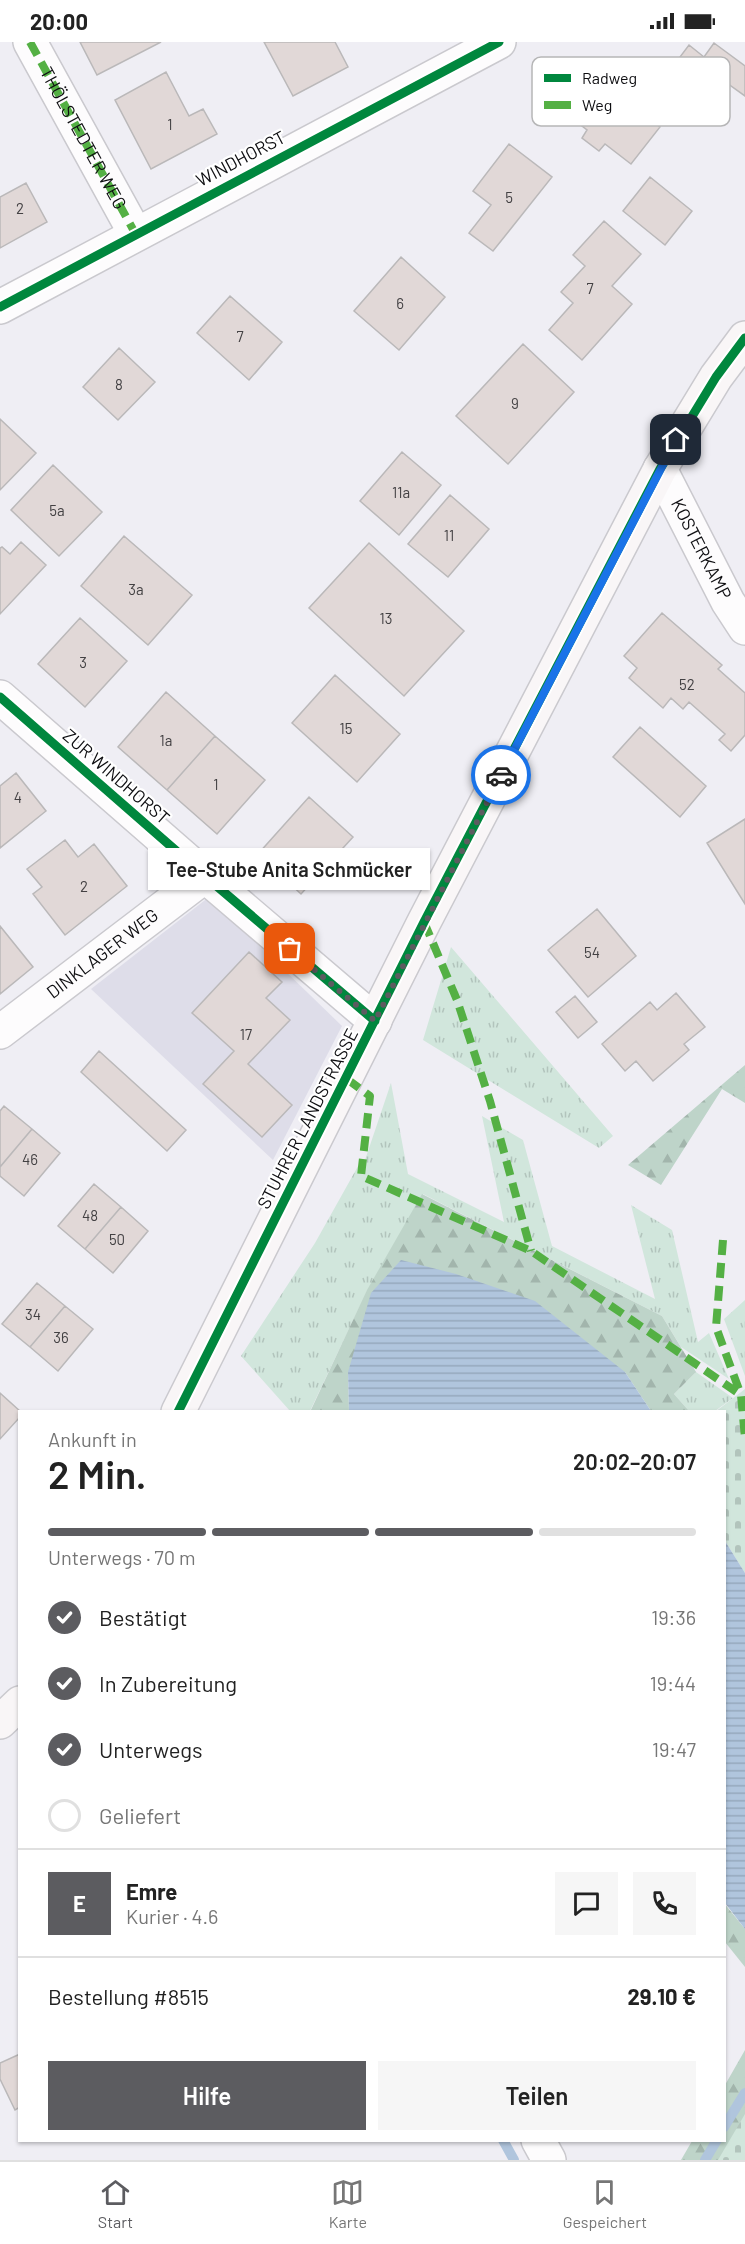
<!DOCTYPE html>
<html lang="de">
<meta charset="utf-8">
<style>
:root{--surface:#fff;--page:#f6f6f6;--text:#222;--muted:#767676;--line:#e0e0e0;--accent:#5c5c60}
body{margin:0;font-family:Barlow,sans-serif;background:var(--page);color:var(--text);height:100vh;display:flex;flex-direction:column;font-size:22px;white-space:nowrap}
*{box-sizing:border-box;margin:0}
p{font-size:20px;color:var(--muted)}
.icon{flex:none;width:33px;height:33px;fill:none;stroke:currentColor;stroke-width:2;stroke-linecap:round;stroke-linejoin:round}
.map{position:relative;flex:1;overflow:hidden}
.details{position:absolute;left:18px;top:1368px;width:708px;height:732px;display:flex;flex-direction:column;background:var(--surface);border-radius:0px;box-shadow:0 2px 4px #0004}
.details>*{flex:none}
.pin{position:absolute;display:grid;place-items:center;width:51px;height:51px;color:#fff;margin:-26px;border-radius:12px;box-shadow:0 3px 9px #0006}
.courier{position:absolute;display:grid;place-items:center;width:60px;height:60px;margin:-30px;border:4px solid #1a73e8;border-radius:50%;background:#fff;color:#222;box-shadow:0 2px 8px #0007}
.bubble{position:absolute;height:42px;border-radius:0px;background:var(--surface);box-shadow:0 2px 4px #0004;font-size:20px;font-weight:600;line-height:42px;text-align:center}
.headline em{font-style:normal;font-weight:600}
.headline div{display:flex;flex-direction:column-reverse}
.headline{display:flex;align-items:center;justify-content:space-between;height:102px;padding:0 30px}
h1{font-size:39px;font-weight:600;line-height:45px}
.bar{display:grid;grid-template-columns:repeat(4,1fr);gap:9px 6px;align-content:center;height:72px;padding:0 30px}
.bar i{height:8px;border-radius:4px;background:var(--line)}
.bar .selected{background:var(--accent)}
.bar p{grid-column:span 4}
.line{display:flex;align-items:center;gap:15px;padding:0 30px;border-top:2px solid var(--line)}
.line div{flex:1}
.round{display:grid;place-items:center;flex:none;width:63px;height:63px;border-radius:0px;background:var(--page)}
ol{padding:0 30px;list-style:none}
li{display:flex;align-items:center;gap:18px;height:66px}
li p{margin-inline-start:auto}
li .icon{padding:6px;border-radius:50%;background:var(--accent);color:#fff;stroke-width:4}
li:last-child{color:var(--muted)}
li i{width:33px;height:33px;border:3px solid var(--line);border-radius:50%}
.button{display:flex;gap:12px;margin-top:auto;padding:12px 30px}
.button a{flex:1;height:69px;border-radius:0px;background:var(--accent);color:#fff;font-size:24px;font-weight:600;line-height:69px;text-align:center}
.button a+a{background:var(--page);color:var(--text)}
.status{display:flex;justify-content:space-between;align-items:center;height:42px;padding:0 30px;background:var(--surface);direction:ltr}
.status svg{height:16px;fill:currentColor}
.dock{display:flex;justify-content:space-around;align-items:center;height:84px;border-top:2px solid var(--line);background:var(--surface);font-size:16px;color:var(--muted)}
.dock a{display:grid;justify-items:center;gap:3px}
.dock .selected{color:var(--accent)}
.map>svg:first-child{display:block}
</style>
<div class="status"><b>20:00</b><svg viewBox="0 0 49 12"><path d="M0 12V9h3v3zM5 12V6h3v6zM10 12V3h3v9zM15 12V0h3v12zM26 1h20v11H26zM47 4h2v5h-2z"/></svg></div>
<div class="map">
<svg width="745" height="2118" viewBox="0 0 745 2118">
<defs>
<pattern id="grass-tufts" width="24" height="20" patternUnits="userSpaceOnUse" patternTransform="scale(1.5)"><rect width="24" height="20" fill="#d1e6dc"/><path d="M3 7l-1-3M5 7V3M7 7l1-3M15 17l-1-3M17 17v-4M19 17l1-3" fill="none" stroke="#b2c4bc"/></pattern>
<pattern id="forest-firs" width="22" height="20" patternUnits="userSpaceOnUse" patternTransform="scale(1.5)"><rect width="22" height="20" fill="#bed4c9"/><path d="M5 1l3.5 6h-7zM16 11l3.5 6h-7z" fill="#a2b5ac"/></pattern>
<pattern id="cemetery-stones" width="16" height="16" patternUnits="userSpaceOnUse" patternTransform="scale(1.5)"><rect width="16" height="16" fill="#d1e6dc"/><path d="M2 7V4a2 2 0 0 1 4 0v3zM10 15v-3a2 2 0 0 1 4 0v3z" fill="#b2c4bc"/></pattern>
<pattern id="water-rules" width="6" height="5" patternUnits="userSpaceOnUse" patternTransform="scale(1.5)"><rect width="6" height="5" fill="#b0c5dd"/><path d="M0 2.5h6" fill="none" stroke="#96a8bd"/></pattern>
</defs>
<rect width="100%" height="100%" fill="#efeef4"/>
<path fill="#dedde9" d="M209 855 342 984 273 1118 91 947Z"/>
<path fill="url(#grass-tufts)" d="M451 905 613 1094 599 1106 423 998Z
M391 1041 408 1132 504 1180 482 1074 523 1098 552 1204 655 1257 631 1163 672 1188 698 1300 709 1291 729 1337 681 1305 662 1274 423 1152 367 1249 310 1369H290L241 1314 315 1201 362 1117 365 1118Z
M745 1258V1334L724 1277Z
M696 1330 733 1356 715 1369H689L674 1352Z"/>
<path fill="url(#forest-firs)" d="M745 1023V1061L722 1047 661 1143 628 1123Z
M422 1152 662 1274 696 1330 674 1352 689 1369H651L625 1330H348L349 1369 310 1370 367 1248Z
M724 1861 745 1887V1925L725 1900Z
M745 2008V2104L737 2118H681L692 2099 724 2098 725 2043Z"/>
<path fill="url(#cemetery-stones)" d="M745 1347V1531L725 1499 724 1370H715Z
M745 2072V2118H718Z"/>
<path fill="url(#water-rules)" d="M401 1218 456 1232 535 1259 625 1330 651 1369H349L348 1330 371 1251Z
M725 1499 745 1531V1887L725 1861Z"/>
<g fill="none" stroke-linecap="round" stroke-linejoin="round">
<path stroke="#b0c5dd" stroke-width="10" d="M724 2085 745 2051
M503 2098 514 2118
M705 2118 717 2098"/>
</g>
<path fill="#e1d8d7" stroke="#bab8b9" stroke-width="1.5" d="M80 0H161L97 33Z
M264 0H335L348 25 293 54Z
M714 1 745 24V54L724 39 694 78 640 38 657 16 671 27 689 3 704 15Z
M166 30 189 74 203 67 217 92 151 127 115 58Z
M597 36 660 85 631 122 605 102 599 109 582 96 587 88 568 73Z
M509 102 552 135 493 209 469 191 491 163 473 149Z
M650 135 692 169 665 203 623 169Z
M26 141 47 180 0 206V155Z
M604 179 641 212 612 244 632 262 582 318 549 288 573 261 561 250 585 224 573 213Z
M401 215 445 255 399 308 354 269Z
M230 254 282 300 249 338 197 291Z
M523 302 574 350 508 422 456 374Z
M119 306 155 340 118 378 83 345Z
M0 377 36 411 0 448Z
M402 410 441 443 399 493 360 459Z
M53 423 102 470 59 514 11 468Z
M450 453 489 487 448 535 408 502Z
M124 494 192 553 148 603 81 544Z
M21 500 46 523 0 572V506L2 505 10 512Z
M369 501 464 589 404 654 309 566Z
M662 571 722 623 718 627 745 651V693L731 709 719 698 725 692 689 660 683 667 671 656 663 666 629 636 637 626 624 614Z
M80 576 127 619 85 665 38 622Z
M335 633 400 692 357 740 292 681Z
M166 650 215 694 167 748 118 705Z
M640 685 706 744 680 775 613 715Z
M215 694 265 738 217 792 167 748Z
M16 731 46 769 0 806V744Z
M309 755 353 795 301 852 258 812Z
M745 777V862L707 801Z
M65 798 78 815 94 802 127 844 65 893 33 852 42 845 27 827Z
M597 867 636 914 588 955 548 908Z
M0 884 33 925 0 952Z
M249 910 282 940 266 956 290 978 248 1022 292 1063 262 1095 203 1042 234 1009 192 971Z
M676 951 705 985 684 1002 689 1008 653 1039 636 1019 625 1029 602 1002 650 960 657 968Z
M575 954 597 980 578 996 556 970Z
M99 1009 186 1088 167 1109 81 1030Z
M4 1064 32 1087 0 1125V1069Z
M32 1087 60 1111 24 1154 0 1134V1125Z
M94 1142 121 1165 85 1207 58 1184Z
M121 1165 148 1189 113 1231 85 1207Z
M37 1241 65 1264 30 1305 2 1282Z
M65 1264 93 1287 58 1329 30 1305Z
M0 1351 21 1370 20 1375 0 1397Z
M20 2012V2065L15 2068 0 2037V2021Z"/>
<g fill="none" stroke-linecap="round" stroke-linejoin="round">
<g stroke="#cac9ce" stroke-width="36">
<g id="street">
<path id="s1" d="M30 0 135 191"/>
<path d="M0 265 499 0"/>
<path id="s2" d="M660 427 728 560 745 586"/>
<path d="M0 655 205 834 375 979"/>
<path id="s3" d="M0 990 205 834"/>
<path d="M538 2098 549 2118"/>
</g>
</g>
<g stroke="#cac9ce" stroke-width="36">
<path id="secondary" d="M178 1370 424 880 660 427 716 335 745 296
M0 1680 20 1661"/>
</g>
<use href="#street" stroke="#fdfcfd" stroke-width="33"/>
<use href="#secondary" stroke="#f9f6f7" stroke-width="33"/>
<path stroke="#54b044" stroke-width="8" stroke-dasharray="15 8" stroke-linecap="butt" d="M30 0 135 191
M424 880 457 958 490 1059 531 1209
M347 1037 370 1054 361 1134 531 1209 741 1353
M723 1198 716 1285 741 1353 745 1396"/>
<g stroke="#fff" stroke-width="13">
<path id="cycleway" d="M0 265 499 0
M0 655 205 834 375 979
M178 1370 424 880 660 427 716 335 745 296"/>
</g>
<use href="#cycleway" stroke="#00873e" stroke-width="9"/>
</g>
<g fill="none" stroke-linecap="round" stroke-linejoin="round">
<path stroke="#5c5c60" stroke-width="6" stroke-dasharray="0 10.8" d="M290 907 375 979 501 733"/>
<path stroke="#1a73e8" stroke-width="8" d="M501 733 676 398"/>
</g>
<g text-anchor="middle" stroke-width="4.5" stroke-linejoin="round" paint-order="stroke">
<g font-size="15" fill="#434143">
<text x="170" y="88">1</text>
<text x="509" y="161">5</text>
<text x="20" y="172">2</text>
<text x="590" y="252">7</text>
<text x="400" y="267">6</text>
<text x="240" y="300">7</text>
<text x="119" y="348">8</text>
<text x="515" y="367">9</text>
<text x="401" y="456">11a</text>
<text x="57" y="474">5a</text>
<text x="449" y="499">11</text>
<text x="136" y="553">3a</text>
<text x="386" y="582">13</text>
<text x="83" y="626">3</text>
<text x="687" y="648">52</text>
<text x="346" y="692">15</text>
<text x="166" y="704">1a</text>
<text x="216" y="748">1</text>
<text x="18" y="761">4</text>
<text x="84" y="850">2</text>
<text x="592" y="916">54</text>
<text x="246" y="998">17</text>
<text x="30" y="1123">46</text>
<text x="90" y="1179">48</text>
<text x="117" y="1203">50</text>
<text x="33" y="1278">34</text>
<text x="61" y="1301">36</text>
</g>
<g font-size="18" fill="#0d0d10" stroke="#fff">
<text dy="6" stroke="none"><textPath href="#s1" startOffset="110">THÖLSTEDTER WEG</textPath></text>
<text transform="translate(241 117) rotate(-28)" y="6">WINDHORST</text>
<text dy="6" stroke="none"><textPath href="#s2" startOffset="90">KOSTERKAMP</textPath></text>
<text transform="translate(116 735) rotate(41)" y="6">ZUR WINDHORST</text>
<text dy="6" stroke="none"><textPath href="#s3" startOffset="129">DINKLAGER WEG</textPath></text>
<text transform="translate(308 1077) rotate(-63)" y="6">STUHRER LANDSTRASSE</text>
</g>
</g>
<rect x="532" y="15" width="198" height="69" rx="9" fill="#fff" stroke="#b6b6b7" stroke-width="1.5"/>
<rect x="544" y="32" width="27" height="8" fill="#00873e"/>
<rect x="544" y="59" width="27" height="8" fill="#54b044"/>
<g font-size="16" fill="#0d0d10">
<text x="582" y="42">Radweg</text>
<text x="582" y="69">Weg</text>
</g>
</svg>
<div class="pin" style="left:290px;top:907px;background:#ea580c"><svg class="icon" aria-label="bag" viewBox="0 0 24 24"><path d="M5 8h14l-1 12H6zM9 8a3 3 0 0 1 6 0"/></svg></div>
<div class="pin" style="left:676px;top:398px;background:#1f2937"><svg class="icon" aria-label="home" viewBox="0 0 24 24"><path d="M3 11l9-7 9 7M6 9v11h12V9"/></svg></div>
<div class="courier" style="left:501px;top:733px"><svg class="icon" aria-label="car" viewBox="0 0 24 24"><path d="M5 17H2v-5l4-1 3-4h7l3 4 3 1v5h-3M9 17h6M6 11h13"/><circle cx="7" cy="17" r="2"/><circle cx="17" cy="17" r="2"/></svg></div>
<div class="bubble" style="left:148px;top:806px;width:282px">Tee-Stube Anita Schmücker</div>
<section class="details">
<div class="headline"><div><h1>2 Min.</h1><p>Ankunft in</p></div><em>20:02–20:07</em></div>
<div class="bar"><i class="selected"></i><i class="selected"></i><i class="selected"></i><i></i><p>Unterwegs · 70 m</p></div>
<ol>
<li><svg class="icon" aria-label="check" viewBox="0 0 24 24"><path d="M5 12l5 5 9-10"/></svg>Bestätigt<p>19:36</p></li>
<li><svg class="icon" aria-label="check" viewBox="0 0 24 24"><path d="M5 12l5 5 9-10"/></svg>In Zubereitung<p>19:44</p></li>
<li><svg class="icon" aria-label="check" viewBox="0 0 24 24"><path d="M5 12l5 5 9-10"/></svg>Unterwegs<p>19:47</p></li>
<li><i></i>Geliefert</li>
</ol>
<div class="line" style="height:108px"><b class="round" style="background:var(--accent);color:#fff">E</b><div><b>Emre</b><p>Kurier · 4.6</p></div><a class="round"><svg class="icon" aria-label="chat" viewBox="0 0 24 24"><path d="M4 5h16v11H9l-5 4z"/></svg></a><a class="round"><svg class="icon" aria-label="phone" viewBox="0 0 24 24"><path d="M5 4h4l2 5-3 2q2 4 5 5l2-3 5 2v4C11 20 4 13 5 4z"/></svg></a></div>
<div class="line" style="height:78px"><div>Bestellung #8515</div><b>29.10 €</b></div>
<div class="button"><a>Hilfe</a><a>Teilen</a></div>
</section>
</div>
<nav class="dock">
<a class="selected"><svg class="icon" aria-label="home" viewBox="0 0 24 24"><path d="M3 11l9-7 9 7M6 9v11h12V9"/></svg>Start</a>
<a><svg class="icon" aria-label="map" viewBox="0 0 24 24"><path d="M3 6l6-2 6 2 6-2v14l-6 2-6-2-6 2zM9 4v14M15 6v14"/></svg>Karte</a>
<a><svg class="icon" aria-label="saved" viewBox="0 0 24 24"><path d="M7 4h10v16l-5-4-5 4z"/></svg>Gespeichert</a>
</nav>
